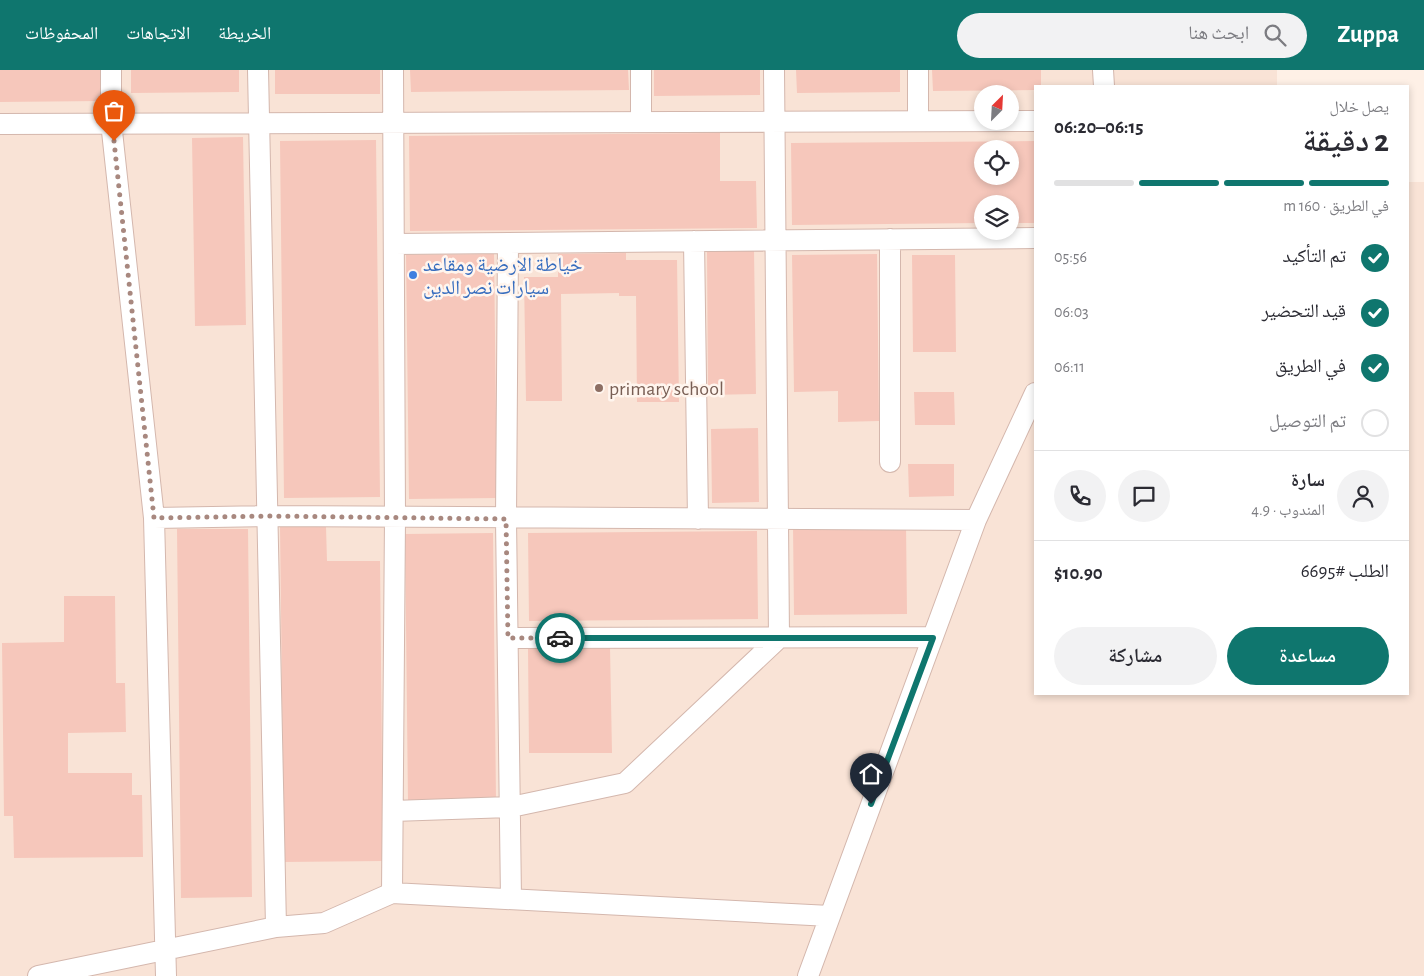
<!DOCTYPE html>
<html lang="ar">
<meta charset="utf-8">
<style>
:root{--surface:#fff;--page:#f2f2f3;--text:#2b2b33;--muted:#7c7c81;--line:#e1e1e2;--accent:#0f766e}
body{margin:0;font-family:"Alegreya Sans","Noto Naskh Arabic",sans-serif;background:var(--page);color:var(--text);direction:rtl;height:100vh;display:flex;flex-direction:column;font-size:19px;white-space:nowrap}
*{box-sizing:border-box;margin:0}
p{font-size:16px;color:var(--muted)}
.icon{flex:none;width:28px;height:28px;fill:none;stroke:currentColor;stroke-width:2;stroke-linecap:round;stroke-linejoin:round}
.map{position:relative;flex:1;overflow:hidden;direction:ltr}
.drawer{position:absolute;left:1034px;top:15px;width:375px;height:610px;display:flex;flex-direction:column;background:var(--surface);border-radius:0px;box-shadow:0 2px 8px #0003;direction:rtl}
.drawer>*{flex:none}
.needle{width:32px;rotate:24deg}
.controls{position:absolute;left:974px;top:15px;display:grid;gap:10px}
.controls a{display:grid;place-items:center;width:45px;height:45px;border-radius:50%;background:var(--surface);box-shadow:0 2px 8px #0003;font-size:25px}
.pin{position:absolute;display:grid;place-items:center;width:42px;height:42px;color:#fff;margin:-51px -21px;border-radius:50% 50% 50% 0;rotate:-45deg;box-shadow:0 0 5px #0007}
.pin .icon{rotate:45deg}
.courier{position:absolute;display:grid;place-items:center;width:50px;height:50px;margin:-25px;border:4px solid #0f766e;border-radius:50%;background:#fff;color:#222;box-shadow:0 1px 6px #0007}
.summary em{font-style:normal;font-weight:600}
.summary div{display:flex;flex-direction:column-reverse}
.summary{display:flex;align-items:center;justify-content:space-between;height:85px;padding:0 20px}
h1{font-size:32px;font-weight:600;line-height:38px}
.bar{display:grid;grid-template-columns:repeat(4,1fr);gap:8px 5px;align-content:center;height:60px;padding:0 20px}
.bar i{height:6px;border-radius:4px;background:var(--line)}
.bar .current{background:var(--accent)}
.bar p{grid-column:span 4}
.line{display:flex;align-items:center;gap:12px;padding:0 20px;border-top:1px solid var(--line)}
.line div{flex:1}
.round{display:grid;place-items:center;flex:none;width:52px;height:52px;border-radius:26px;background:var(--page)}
ol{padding:0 20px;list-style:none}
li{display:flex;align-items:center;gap:15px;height:55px}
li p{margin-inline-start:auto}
li .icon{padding:5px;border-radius:50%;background:var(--accent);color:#fff;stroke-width:4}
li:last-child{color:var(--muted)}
li i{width:28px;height:28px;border:2px solid var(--line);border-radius:50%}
.button{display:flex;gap:10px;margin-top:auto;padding:10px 20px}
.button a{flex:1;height:58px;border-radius:30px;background:var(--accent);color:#fff;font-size:20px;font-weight:600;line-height:58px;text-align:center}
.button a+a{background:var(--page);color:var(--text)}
header{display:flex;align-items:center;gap:30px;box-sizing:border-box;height:70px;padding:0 25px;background:var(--accent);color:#fff}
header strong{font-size:24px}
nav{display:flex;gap:28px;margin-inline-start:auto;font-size:18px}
.search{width:350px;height:45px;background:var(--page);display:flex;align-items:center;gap:12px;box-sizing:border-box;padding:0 18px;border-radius:28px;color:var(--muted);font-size:19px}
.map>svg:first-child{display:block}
</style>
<header>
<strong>Zuppa</strong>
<div class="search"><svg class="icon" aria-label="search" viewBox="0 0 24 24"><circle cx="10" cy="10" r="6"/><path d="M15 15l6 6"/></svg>ابحث هنا</div>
<nav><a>الخريطة</a><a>الاتجاهات</a><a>المحفوظات</a></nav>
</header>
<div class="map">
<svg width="1424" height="906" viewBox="0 0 1424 906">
<rect width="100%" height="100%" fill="#fef0e6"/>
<path fill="#f9e3d6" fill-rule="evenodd" d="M0 0H1277V16H1035V624H1408V112H1424V906H0ZM982 24H1010V51H982ZM982 79H1010V106H982ZM982 134H1010V161H982Z"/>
<path fill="#f6c7bb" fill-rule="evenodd" d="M0 0H101V31L0 32Z
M131 0H239V22L131 23Z
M275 0H380V24H275Z
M410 0H628L629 20 411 22Z
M654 0H760V25L654 26Z
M796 0H900V22L797 23Z
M932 0H1041V16H1035V20L933 21Z
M720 63V111H756L757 158 410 161 409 66Z
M243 67 246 255 195 256 192 68Z
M376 70 380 427 284 428 280 71Z
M1035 71V153H1010V134H982V153L792 155 791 73ZM982 79H1010V106H982Z
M754 179 756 324 708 325 707 180Z
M626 183V190H677L679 332H637L636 226H619V223L561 224 562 331H526L524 207H558V184Z
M494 184 497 428 409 429 406 185Z
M877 184 879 351 838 352V321L794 322 792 185Z
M912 185H955L956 282H913Z
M914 322H954L955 355H915Z
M758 358 759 432 712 433 711 359Z
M908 394H954V426L909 427Z
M906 454 907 544 794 545 793 455Z
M280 457H326L327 491H380L383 791 284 792Z
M177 459H248L252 827 181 828Z
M757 461 758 549 529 551 528 463Z
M493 463 496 730 408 731 405 464Z
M64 526H115L116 613H125L126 662 68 663V703H132V725H142L143 787 14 788 13 746H4L2 573 64 572Z
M610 577 612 683H529L528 578Z"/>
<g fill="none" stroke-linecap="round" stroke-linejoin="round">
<g stroke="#d4b7ad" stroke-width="22">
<path id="minor" d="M111 0V52L154 448 166 906
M258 0 276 857
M641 0V51
M918 0V51
M1103 0 1104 16
M0 54 1035 51
M890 169V392
M694 171 698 449
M508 173 506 449 511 829
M394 174 1035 168
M154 448 267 446 976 450
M508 568 933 567
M393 741 511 737 625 713 779 568 774 0
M392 823 395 448 393 0
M38 906 276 857 324 853 392 823 830 846
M808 906 976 450 1035 323"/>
</g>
<use href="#minor" stroke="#fff" stroke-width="20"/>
</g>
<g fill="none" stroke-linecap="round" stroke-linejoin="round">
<path stroke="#a8887f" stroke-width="5" stroke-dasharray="0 9" d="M114 71 154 448 268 446 506 449 508 568H560"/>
<path stroke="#0f766e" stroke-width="6" d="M560 568H933L871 734"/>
</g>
<circle fill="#3f7fe0" stroke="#fff5ee" stroke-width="2" cx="413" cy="205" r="5"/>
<circle fill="#8d6e63" stroke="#fff5ee" stroke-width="2" cx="599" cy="318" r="5"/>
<g text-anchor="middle" stroke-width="5" stroke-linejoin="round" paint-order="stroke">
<g font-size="20" fill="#366cbe" stroke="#fff5ee" text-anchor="start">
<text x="423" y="201">خياطة الارضية ومقاعد<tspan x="423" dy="23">سيارات نصر الدين</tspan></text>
</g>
<g font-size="20" fill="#785e54" stroke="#fff5ee" text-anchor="start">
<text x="609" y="325">primary school</text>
</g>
</g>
</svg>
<div class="controls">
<a><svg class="needle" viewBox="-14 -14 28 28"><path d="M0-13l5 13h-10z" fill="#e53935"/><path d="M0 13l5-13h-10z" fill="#7c7c81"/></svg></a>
<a><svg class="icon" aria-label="locate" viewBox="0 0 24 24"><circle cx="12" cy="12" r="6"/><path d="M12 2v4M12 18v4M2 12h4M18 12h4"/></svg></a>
<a><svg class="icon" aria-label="layers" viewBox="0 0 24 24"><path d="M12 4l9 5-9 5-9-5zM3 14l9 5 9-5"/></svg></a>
</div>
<div class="pin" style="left:114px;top:71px;background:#ea580c"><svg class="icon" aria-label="bag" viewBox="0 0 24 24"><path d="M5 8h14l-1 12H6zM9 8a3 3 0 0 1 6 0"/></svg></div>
<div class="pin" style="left:871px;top:734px;background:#1f2937"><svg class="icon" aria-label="home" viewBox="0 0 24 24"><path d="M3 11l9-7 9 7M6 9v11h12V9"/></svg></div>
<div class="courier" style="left:560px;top:568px"><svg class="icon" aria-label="car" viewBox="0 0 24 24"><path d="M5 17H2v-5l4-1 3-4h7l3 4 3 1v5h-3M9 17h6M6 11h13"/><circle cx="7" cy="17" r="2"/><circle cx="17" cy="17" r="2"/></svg></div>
<section class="drawer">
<div class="summary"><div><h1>2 دقيقة</h1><p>يصل خلال</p></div><em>06:15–06:20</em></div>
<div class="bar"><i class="current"></i><i class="current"></i><i class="current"></i><i></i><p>في الطريق · 160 m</p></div>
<ol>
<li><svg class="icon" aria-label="check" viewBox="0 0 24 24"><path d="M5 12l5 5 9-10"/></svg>تم التأكيد<p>05:56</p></li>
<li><svg class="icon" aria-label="check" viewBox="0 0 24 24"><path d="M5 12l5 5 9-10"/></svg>قيد التحضير<p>06:03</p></li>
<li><svg class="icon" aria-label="check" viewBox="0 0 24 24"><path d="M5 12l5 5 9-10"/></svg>في الطريق<p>06:11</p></li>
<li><i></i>تم التوصيل</li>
</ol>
<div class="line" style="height:90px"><a class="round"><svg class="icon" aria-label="person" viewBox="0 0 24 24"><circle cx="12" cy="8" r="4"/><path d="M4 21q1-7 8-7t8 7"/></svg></a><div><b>سارة</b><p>المندوب · 4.9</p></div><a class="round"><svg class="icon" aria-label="chat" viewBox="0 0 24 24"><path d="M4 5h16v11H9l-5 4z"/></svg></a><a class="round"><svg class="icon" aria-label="phone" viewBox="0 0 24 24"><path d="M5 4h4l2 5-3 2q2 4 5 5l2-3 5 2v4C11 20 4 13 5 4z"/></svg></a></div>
<div class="line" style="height:65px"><div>الطلب #6695</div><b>$10.90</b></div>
<div class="button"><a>مساعدة</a><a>مشاركة</a></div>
</section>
</div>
